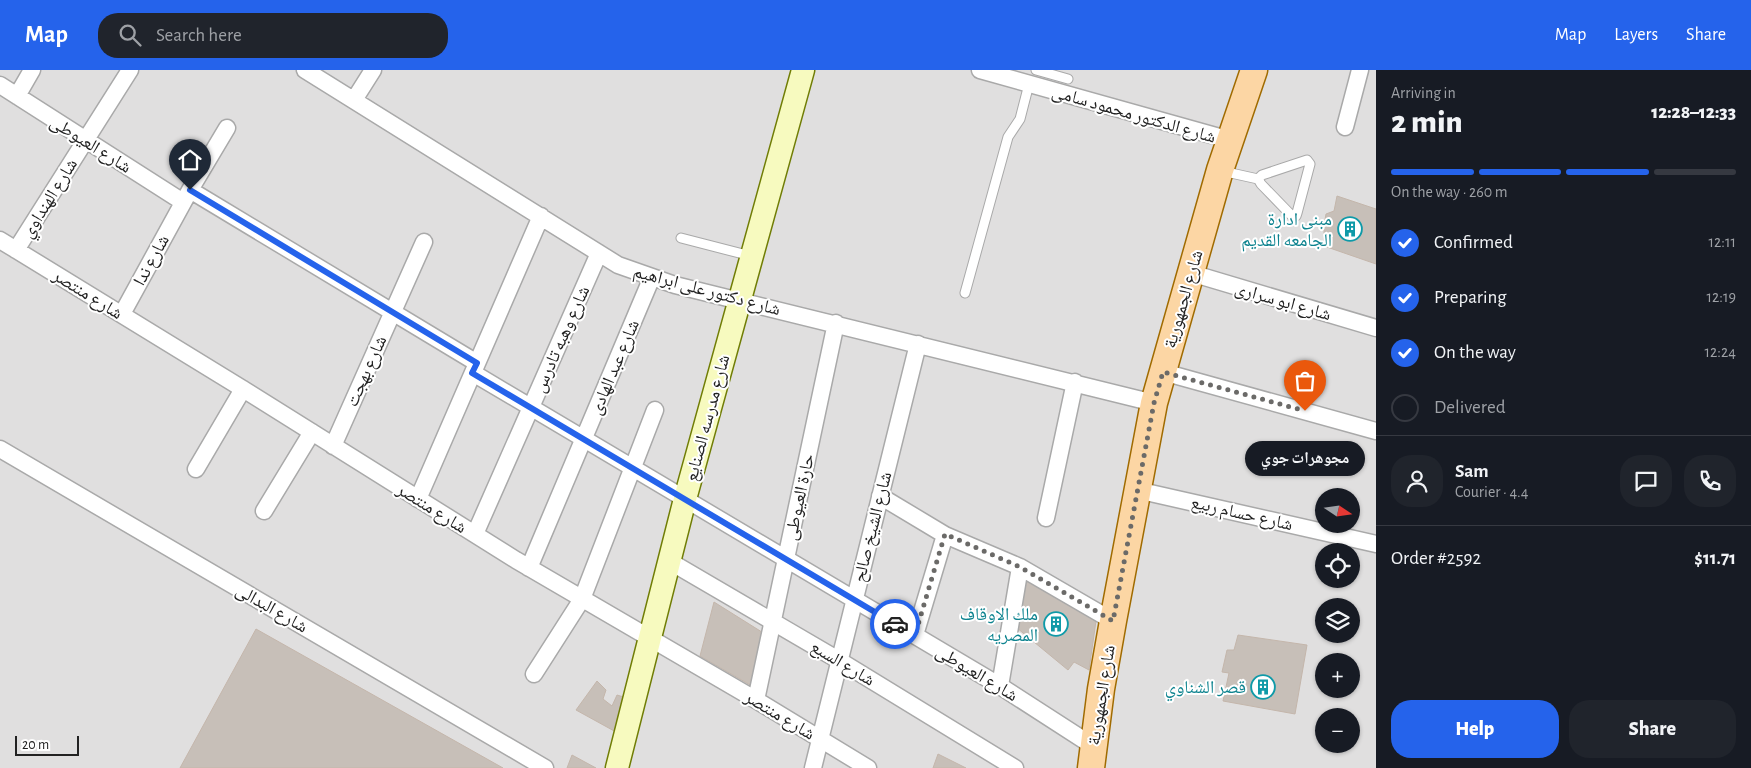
<!DOCTYPE html>
<meta charset="utf-8">
<style>
:root{--surface:#171b24;--page:#20242c;--text:#f1f3f6;--muted:#9ea1a6;--line:#363941;--accent:#2563eb}
body{margin:0;font-family:"Alegreya Sans","Noto Naskh Arabic",sans-serif;background:var(--page);color:var(--text);height:100vh;display:flex;flex-direction:column;font-size:19px;white-space:nowrap}
*{box-sizing:border-box;margin:0}
p{font-size:16px;color:var(--muted)}
.icon{flex:none;width:28px;height:28px;fill:none;stroke:currentColor;stroke-width:2;stroke-linecap:round;stroke-linejoin:round}
.map{position:relative;flex:1;overflow:hidden}
.side{display:flex;flex-direction:column;background:var(--surface);width:375px}
.side>*{flex:none}
.needle{width:32px;rotate:103deg}
.fabs{position:absolute;left:1315px;top:418px;display:grid;gap:10px}
.fabs a{display:grid;place-items:center;width:45px;height:45px;border-radius:50%;background:var(--surface);box-shadow:0 1px 4px #0004;font-size:25px}
.scale{position:absolute;left:15px;bottom:12px;width:64px;box-sizing:border-box;padding-left:5px;border:2px solid #222;border-top:0;font-size:14px;line-height:18px;white-space:nowrap;color:#222;-webkit-text-stroke:4px #fff;paint-order:stroke}
.pin{position:absolute;display:grid;place-items:center;width:42px;height:42px;color:#fff;margin:-51px -21px;border-radius:50% 50% 50% 0;rotate:-45deg;box-shadow:0 0 5px #0007}
.pin .icon{rotate:45deg}
.courier{position:absolute;display:grid;place-items:center;width:50px;height:50px;margin:-25px;border:4px solid #2563eb;border-radius:50%;background:#fff;color:#222;box-shadow:0 1px 6px #0007}
.bubble{position:absolute;height:35px;border-radius:18px;background:var(--surface);box-shadow:0 1px 4px #0004;font-size:16px;font-weight:800;line-height:35px;text-align:center}
.head em{font-style:normal;font-weight:800}
.head div{display:flex;flex-direction:column-reverse}
.head{display:flex;align-items:center;justify-content:space-between;height:85px;padding:0 15px}
h1{font-size:32px;font-weight:800;line-height:38px}
.bar{display:grid;grid-template-columns:repeat(4,1fr);gap:8px 5px;align-content:center;height:60px;padding:0 15px}
.bar i{height:6px;border-radius:4px;background:var(--line)}
.bar .on{background:var(--accent)}
.bar p{grid-column:span 4}
.line{display:flex;align-items:center;gap:12px;padding:0 15px;border-top:1px solid var(--line)}
.line div{flex:1}
.round{display:grid;place-items:center;flex:none;width:52px;height:52px;border-radius:20px;background:var(--page)}
ol{padding:0 15px;list-style:none}
li{display:flex;align-items:center;gap:15px;height:55px}
li p{margin-inline-start:auto}
li .icon{padding:5px;border-radius:50%;background:var(--accent);color:#fff;stroke-width:4}
li:last-child{color:var(--muted)}
li i{width:28px;height:28px;border:2px solid var(--line);border-radius:50%}
.button{display:flex;gap:10px;margin-top:auto;padding:10px 15px}
.button a{flex:1;height:58px;border-radius:20px;background:var(--accent);color:#fff;font-size:20px;font-weight:800;line-height:58px;text-align:center}
.button a+a{background:var(--page);color:var(--text)}
header{display:flex;align-items:center;gap:30px;box-sizing:border-box;height:70px;padding:0 25px;background:var(--accent);color:#fff}
header strong{font-size:24px}
nav{display:flex;gap:28px;margin-inline-start:auto;font-size:18px}
.search{width:350px;height:45px;background:var(--page);display:flex;align-items:center;gap:12px;box-sizing:border-box;padding:0 18px;border-radius:20px;color:var(--muted);font-size:19px}
main{display:flex;flex:1;min-height:0}
.map>svg:first-child{display:block}
</style>
<header>
<strong>Map</strong>
<div class="search"><svg class="icon" aria-label="search" viewBox="0 0 24 24"><circle cx="10" cy="10" r="6"/><path d="M15 15l6 6"/></svg>Search here</div>
<nav><a>Map</a><a>Layers</a><a>Share</a></nav>
</header>
<main>
<div class="map">
<svg width="1376" height="698" viewBox="0 0 1376 698">
<rect width="100%" height="100%" fill="#f2efe9"/>
<path fill="#e0dfdf" fill-rule="evenodd" d="M0 0H1376V698H0ZM1324 426H1351V454H1324ZM1324 481H1351V509H1324ZM1324 536H1351V564H1324ZM1324 591H1351V619H1324ZM1324 646H1351V674H1324Z"/>
<path fill="#c7bfb8" stroke="#c4b6ab" d="M1337 126 1376 139V194L1324 176V155L1326 144 1334 141Z
M1027 508 1096 551 1089 600 1074 592 1068 600 1017 558Z
M714 532 765 564 752 616 700 586Z
M256 559 503 698H180Z
M1238 565 1307 575 1295 644 1223 631 1229 603 1222 602 1227 580H1234Z
M597 611 606 620 603 629 612 636 617 625 627 628 616 662 576 640Z
M938 684 966 698H933Z
M572 685 596 698H567Z"/>
<g fill="none" stroke-linecap="round" stroke-linejoin="round">
<g stroke="#a9a9a9" stroke-width="11">
<path id="lane" d="M1036 0 1068 9
M1307 90 1310 94 1297 143 1296 146 1293 147 1261 114 1258 109 1262 105Z
M1222 101 1258 109
M681 168 751 186
M965 223 1008 67 1020 49 1029 14"/>
</g>
<g stroke="#a9a9a9" stroke-width="19">
<path id="street" d="M305 0 618 195 675 215 1154 333
M980 0 1230 70
M0 15 183 132
M17 26 32 0
M354 30 373 0
M1345 57 1360 0
M190 120 477 293
M0 170 243 319 516 490 756 630 868 698
M16 180 130 0
M1191 203 1376 258
M122 244 190 120 227 58
M1163 302 1376 361
M473 303 1000 616 1093 676
M333 376 424 172
M0 379 545 698
M196 399 243 319
M1137 420 1376 474
M880 426 945 465 1020 497 1113 551
M418 429 541 146
M264 441 312 362
M1046 448 1075 312
M475 464 599 183
M669 491 840 591 1015 698
M529 498 652 207
M915 565 945 465
M534 604 582 529 655 340
M1000 616 1020 497
M756 630 836 253
M813 698 918 274"/>
</g>
<g stroke="#707d05" stroke-width="25">
<path id="secondary" d="M617 698 685 429 803 0"/>
</g>
<g stroke="#a06b00" stroke-width="29">
<path id="primary" d="M1091 698 1101 619 1113 551 1154 333 1220 100 1254 0"/>
</g>
<use href="#lane" stroke="#fff" stroke-width="9"/>
<use href="#street" stroke="#fff" stroke-width="16"/>
<use href="#secondary" stroke="#f7fabf" stroke-width="22"/>
<use href="#primary" stroke="#fcd6a4" stroke-width="26"/>
</g>
<g fill="none" stroke-linecap="round" stroke-linejoin="round">
<path stroke="#6b6a68" stroke-width="5" stroke-dasharray="0 9" d="M895 554 915 565 945 464 1020 497 1113 551 1154 333 1163 302 1305 341"/>
<path stroke="#2563eb" stroke-width="6" d="M190 120 477 293 472 303 895 554"/>
</g>
<defs>
<g id="building-ring" transform="scale(1.25)"><circle r="9.5" fill="#fff" stroke="#0f9aa8" stroke-width="1.5"/><path d="M-4-6H4V6H1V3H-1V6H-4ZM-2.5-4.3h1.7v1.8h-1.7ZM.8-4.3h1.7v1.8H.8ZM-2.5-1h1.7V.8h-1.7ZM.8-1h1.7V.8H.8Z" fill="#0f9aa8"/></g>
</defs>
<g fill-rule="evenodd">
<use href="#building-ring" x="1350" y="159"/>
<use href="#building-ring" x="1056" y="554"/>
<use href="#building-ring" x="1263" y="617"/>
</g>
<g text-anchor="middle" stroke-width="4" stroke-linejoin="round" paint-order="stroke">
<g font-size="18" fill="#222" stroke="#fff">
<text transform="translate(1134 44) rotate(16)" y="6">شارع الدكتور محمود سامى</text>
<text transform="translate(91 74) rotate(32)" y="6">شارع العيوطى</text>
<text transform="translate(49 128) rotate(-58)" y="6">شارع الهنداوي</text>
<text transform="translate(151 190) rotate(-61)" y="6">شارع ندا</text>
<text transform="translate(707 220) rotate(15)" y="6">شارع دكتور على ابراهيم</text>
<text transform="translate(88 224) rotate(32)" y="6">شارع منتصر</text>
<text transform="translate(1183 229) rotate(-74)" y="6">شارع الجمهورية</text>
<text transform="translate(1283 231) rotate(16)" y="6">شارع ابو سرارى</text>
<text transform="translate(561 269) rotate(-66)" y="6">شارع وهبه تادرس</text>
<text transform="translate(614 297) rotate(-67)" y="6">شارع عبد الهادى</text>
<text transform="translate(366 301) rotate(-66)" y="6">شارع بهجت</text>
<text transform="translate(707 348) rotate(-75)" y="6">شارع مدرسه الصنايع</text>
<text transform="translate(799 427) rotate(-78)" y="6">حارة العيوطى</text>
<text transform="translate(432 438) rotate(32)" y="6">شارع منتصر</text>
<text transform="translate(1242 443) rotate(13)" y="6">شارع حسام ربيع</text>
<text transform="translate(872 457) rotate(-76)" y="6">شارع الشيخ صالح</text>
<text transform="translate(272 538) rotate(30)" y="6">شارع البدالى</text>
<text transform="translate(843 593) rotate(31)" y="6">شارع السبع</text>
<text transform="translate(977 603) rotate(31)" y="6">شارع العيوطى</text>
<text transform="translate(1101 625) rotate(-81)" y="6">شارع الجمهورية</text>
<text transform="translate(780 645) rotate(31)" y="6">شارع منتصر</text>
</g>
<g font-size="18" fill="#0d838f" stroke="#fff" text-anchor="end">
<text x="1332" y="155">مبنى ادارة<tspan x="1332" dy="21">الجامعه القديم</tspan></text>
<text x="1038" y="550">ملك الاوقاف<tspan x="1038" dy="21">المصريه</tspan></text>
<text x="1246" y="623">قصر الشناوي</text>
</g>
</g>
</svg>
<div class="fabs">
<a><svg class="needle" viewBox="-14 -14 28 28"><path d="M0-13l5 13h-10z" fill="#e53935"/><path d="M0 13l5-13h-10z" fill="#9ea1a6"/></svg></a>
<a><svg class="icon" aria-label="locate" viewBox="0 0 24 24"><circle cx="12" cy="12" r="6"/><path d="M12 2v4M12 18v4M2 12h4M18 12h4"/></svg></a>
<a><svg class="icon" aria-label="layers" viewBox="0 0 24 24"><path d="M12 4l9 5-9 5-9-5zM3 14l9 5 9-5"/></svg></a>
<a>+</a>
<a>−</a>
</div>
<div class="scale">20 m</div>
<div class="pin" style="left:1305px;top:341px;background:#ea580c"><svg class="icon" aria-label="bag" viewBox="0 0 24 24"><path d="M5 8h14l-1 12H6zM9 8a3 3 0 0 1 6 0"/></svg></div>
<div class="pin" style="left:190px;top:120px;background:#1f2937"><svg class="icon" aria-label="home" viewBox="0 0 24 24"><path d="M3 11l9-7 9 7M6 9v11h12V9"/></svg></div>
<div class="courier" style="left:895px;top:554px"><svg class="icon" aria-label="car" viewBox="0 0 24 24"><path d="M5 17H2v-5l4-1 3-4h7l3 4 3 1v5h-3M9 17h6M6 11h13"/><circle cx="7" cy="17" r="2"/><circle cx="17" cy="17" r="2"/></svg></div>
<div class="bubble" style="left:1245px;top:371px;width:120px">مجوهرات جوي</div>
</div>
<section class="side">
<div class="head"><div><h1>2 min</h1><p>Arriving in</p></div><em>12:28–12:33</em></div>
<div class="bar"><i class="on"></i><i class="on"></i><i class="on"></i><i></i><p>On the way · 260 m</p></div>
<ol>
<li><svg class="icon" aria-label="check" viewBox="0 0 24 24"><path d="M5 12l5 5 9-10"/></svg>Confirmed<p>12:11</p></li>
<li><svg class="icon" aria-label="check" viewBox="0 0 24 24"><path d="M5 12l5 5 9-10"/></svg>Preparing<p>12:19</p></li>
<li><svg class="icon" aria-label="check" viewBox="0 0 24 24"><path d="M5 12l5 5 9-10"/></svg>On the way<p>12:24</p></li>
<li><i></i>Delivered</li>
</ol>
<div class="line" style="height:90px"><a class="round"><svg class="icon" aria-label="person" viewBox="0 0 24 24"><circle cx="12" cy="8" r="4"/><path d="M4 21q1-7 8-7t8 7"/></svg></a><div><b>Sam</b><p>Courier · 4.4</p></div><a class="round"><svg class="icon" aria-label="chat" viewBox="0 0 24 24"><path d="M4 5h16v11H9l-5 4z"/></svg></a><a class="round"><svg class="icon" aria-label="phone" viewBox="0 0 24 24"><path d="M5 4h4l2 5-3 2q2 4 5 5l2-3 5 2v4C11 20 4 13 5 4z"/></svg></a></div>
<div class="line" style="height:65px"><div>Order #2592</div><b>$11.71</b></div>
<div class="button"><a>Help</a><a>Share</a></div>
</section>
</main>
